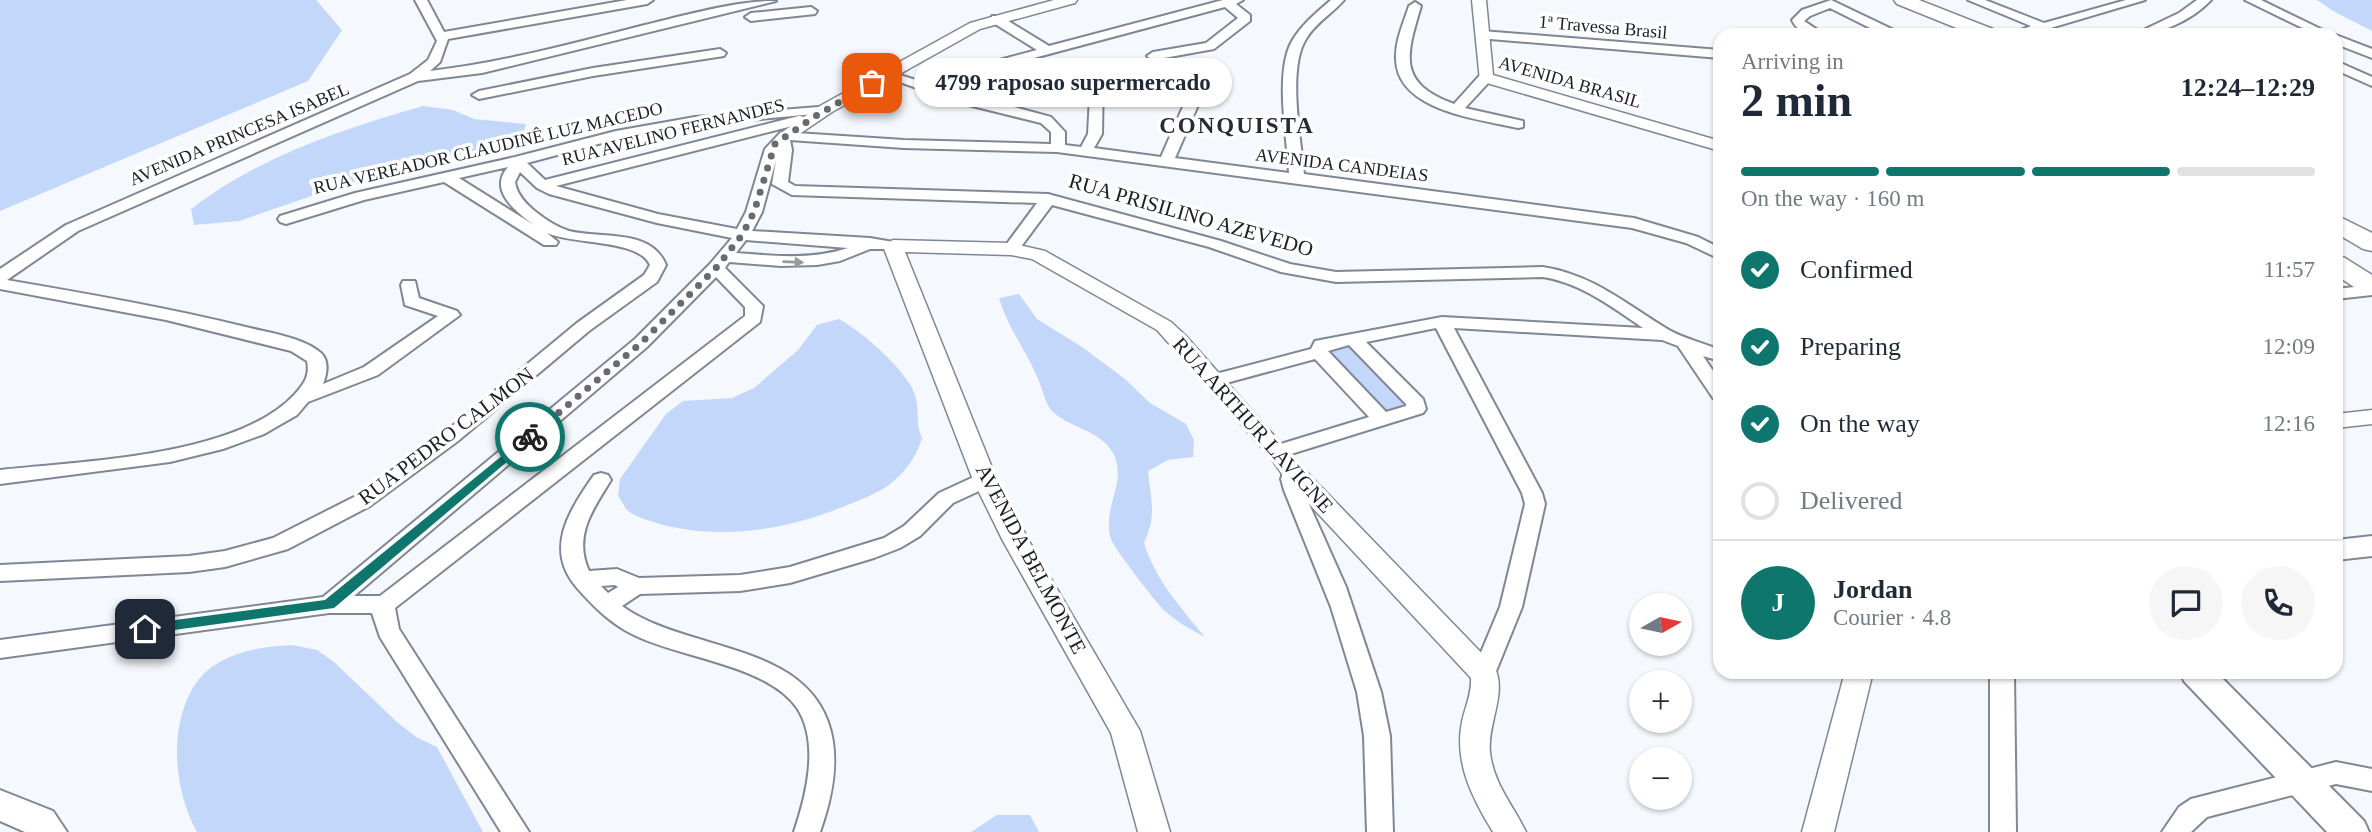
<!DOCTYPE html>
<meta charset="utf-8">
<style>
:root{--surface:#fff;--page:#f6f6f7;--text:#1f2937;--muted:#747a83;--line:#e0e1e3;--accent:#0f766e}
body{margin:0;font-family:"Times New Roman",serif;background:var(--page);color:var(--text);height:100vh;display:flex;flex-direction:column;font-size:26px;white-space:nowrap}
*{box-sizing:border-box;margin:0}
p{font-size:23px;color:var(--muted)}
.icon{flex:none;width:38px;height:38px;fill:none;stroke:currentColor;stroke-width:2;stroke-linecap:round;stroke-linejoin:round}
.map{position:relative;flex:1;overflow:hidden}
.sheet{position:absolute;left:1713px;top:28px;width:630px;height:651px;display:flex;flex-direction:column;background:var(--surface);border-radius:21px;box-shadow:0 2px 5px #0004}
.sheet>*{flex:none}
.needle{width:46px;rotate:81deg}
.buttons{position:absolute;left:1629px;top:593px;display:grid;gap:14px}
.buttons a{display:grid;place-items:center;width:63px;height:63px;border-radius:50%;background:var(--surface);box-shadow:0 2px 5px #0004;font-size:35px}
.pin{position:absolute;display:grid;place-items:center;width:60px;height:60px;color:#fff;margin:-30px;border-radius:14px;box-shadow:0 4px 10px #0006}
.courier{position:absolute;display:grid;place-items:center;width:70px;height:70px;margin:-35px;border:5px solid #0f766e;border-radius:50%;background:#fff;color:#222;box-shadow:0 2px 9px #0007}
.bubble{position:absolute;height:49px;border-radius:24px;background:var(--surface);box-shadow:0 2px 5px #0004;font-size:23px;font-weight:700;line-height:49px;text-align:center}
.headline em{font-style:normal;font-weight:700}
.headline div{display:flex;flex-direction:column-reverse}
.headline{display:flex;align-items:center;justify-content:space-between;height:119px;padding:0 28px}
h1{font-size:46px;font-weight:700;line-height:52px}
.bar{display:grid;grid-template-columns:repeat(4,1fr);gap:10px 7px;align-content:center;height:84px;padding:0 28px}
.bar i{height:9px;border-radius:5px;background:var(--line)}
.bar .current{background:var(--accent)}
.bar p{grid-column:span 4}
.line{display:flex;align-items:center;gap:18px;padding:0 28px;border-top:2px solid var(--line)}
.line div{flex:1}
.round{display:grid;place-items:center;flex:none;width:74px;height:74px;border-radius:37px;background:var(--page)}
ol{padding:0 28px;list-style:none}
li{display:flex;align-items:center;gap:21px;height:77px}
li p{margin-inline-start:auto}
li .icon{padding:7px;border-radius:50%;background:var(--accent);color:#fff;stroke-width:4}
li:last-child{color:var(--muted)}
li i{width:38px;height:38px;border:4px solid var(--line);border-radius:50%}
.map>svg:first-child{display:block}
</style>
<div class="map">
<svg width="2372" height="832" viewBox="0 0 2372 832">
<rect width="100%" height="100%" fill="#f5f9fe"/>
<path fill="#c3d7fa" d="M0 0H316L342 30 308 81 0 211Z
M2317 0H2372V31L2333 11Z
M423 106 453 110 474 119 526 124 521 139 484 150 405 164 239 221 194 225 191 209C258 157 343 129 423 106Z
M1019 294 1037 319 1082 347 1125 379 1150 403 1186 424 1194 440 1193 457 1168 460 1148 471C1151 501 1157 515 1144 543 1155 579 1181 608 1205 637 1190 629 1177 622 1165 611 1157 604 1113 547 1111 539 1109 534 1109 527 1109 523 1109 500 1125 478 1114 455 1102 430 1072 429 1054 413 1046 406 1044 394 1040 384 1029 354 1008 329 999 298Z
M839 319C860 330 909 372 915 395 920 410 915 423 922 438 916 458 905 472 889 485 876 494 860 500 845 506 787 530 718 541 656 523 647 520 634 516 627 510 624 506 621 500 618 496L620 479 666 414 683 401 732 398 754 388 798 350 817 325Z
M1349 343 1408 406 1382 414 1324 350Z
M292 645 317 650 334 662 397 722 416 737 437 747 483 832H197C173 789 167 721 199 679 221 652 260 647 292 645Z
M997 815H1030L1039 832H971Z"/>
<g fill="none" stroke-linecap="round" stroke-linejoin="round">
<g stroke="#808794" stroke-width="4">
<path id="minor" d="M415 0H427L444 32 627 0H653L647 4 448 39 440 62 430 71C509 62 584 40 661 21 693 13 744 0 776 1L482 73 418 81 78 231 7 280C88 294 170 308 250 328 271 333 304 338 321 353 329 361 327 374 323 384L364 367 438 316 405 305 401 285 403 281H415L419 298 457 311 460 315 378 375 308 402 297 415 264 434 223 449 170 462 0 484V470C82 461 237 457 295 394 305 383 310 375 307 361L291 351 166 320 0 289V269L66 225 410 74 428 60 437 41Z
M1223 0H1243L1236 4 1250 15V21L1214 49 1164 58 1176 68 1209 63 1210 66 1203 79 1220 77 1227 81 1218 91 1202 96 1175 158 1289 173C1287 138 1275 74 1291 43 1300 26 1316 13 1331 0H1344C1332 14 1315 23 1306 39 1287 69 1301 140 1304 174L1634 218 1698 237 1720 248V259L1686 243 1632 228 1057 152 904 148 790 140 792 150 788 182 795 186 1048 194 1221 241 1290 264 1336 272 1543 267C1594 275 1627 305 1669 330 1685 339 1704 343 1720 350V361L1703 356 1720 381V400L1713 398 1678 346 1662 340 1454 328 1542 493 1545 504 1522 607 1492 681 1484 683 1476 681 1472 674 1500 607 1525 504 1522 493 1436 328 1366 342 1423 399 1426 409 1423 413 1278 458 1271 457 1268 452 1271 447 1369 417 1315 359 1215 386 1206 380 1208 376 1311 349 1315 341 1442 317 1643 328C1612 307 1581 283 1543 277L1336 282 1281 272 1209 247 1052 205 1017 252 1011 254 1003 249 1037 203 792 195 772 184 776 160 762 212 752 231 870 238 899 243 901 246 899 249H870L840 261 817 265 781 266 729 262 725 268 763 306 760 322 395 608 399 629 529 832H501L380 637 372 613H329L0 658V640L323 597 635 339 710 264 732 238 657 223 549 194 537 188 520 172 515 182C517 195 526 204 536 212 546 220 557 227 569 231 601 239 651 228 666 265L657 282 589 331 458 441 370 506 288 549 225 567 189 572 0 581V565L189 556 225 551 273 538 356 496 444 433 577 323 644 275 650 265C639 239 574 245 547 233L558 242 556 245H544L444 182 364 200 286 224 280 222 278 219 280 216 355 193 515 157 616 131 695 117 831 106V112L826 113 695 125 617 139 527 163 545 180 799 116 804 117V123L556 186 658 214 737 229 746 212 765 149 781 132 904 140 1051 144V132L1041 123 956 102 880 75 887 71 919 81 1037 50 992 22V16H1000L1049 46ZM1225 7 1238 18 1206 43 1153 52 1147 56 1169 75 1195 72 1186 79 1199 88 1189 93 1161 157 1094 148 1102 134 1103 75H1093L1091 78 1088 134 1081 147 1065 145V132L1051 117 933 85ZM508 167C488 190 515 211 534 225L459 178ZM746 240 848 248C811 260 774 256 736 253ZM716 277 745 307V316L380 596H354L647 347ZM1349 345 1406 404V406L1386 412 1328 351Z
M1831 0 1898 32 1900 35H1884L1830 8 1810 16 1804 21 1825 35C1812 35 1798 34 1792 20L1802 10Z
M1968 0H1985L2044 23 2126 0H2145L2027 35H2007L2031 26Z
M2197 0H2211C2192 20 2160 35 2133 35L2179 13Z
M2245 0H2261L2333 35H2317Z
M1415 2 1421 6C1406 56 1397 83 1454 104L1480 75H1490V81L1465 108 1523 121V127L1518 128C1479 119 1397 111 1396 59 1395 41 1404 22 1409 6Z
M811 7 817 11 815 14 751 21 745 17 751 13Z
M1482 31 1720 50V58L1478 38V32Z
M2336 35 2372 49V58L2336 44Z
M720 49 726 53 724 56 593 76 479 99 472 95 479 91 593 68Z
M2336 61 2372 77V86L2336 70Z
M2372 285V295L2336 299V289Z
M1292 464 1299 466 1309 504 1346 587 1381 692 1390 736 1393 832H1367L1364 736 1357 692 1331 607 1284 490 1281 479 1285 466Z
M601 473 608 475 611 480C593 509 573 536 589 571L617 569 639 578 740 575 790 567 884 538 904 526 939 493 978 475H992L995 480 992 485 953 503 920 536 900 548 874 558 790 583 740 591 640 594 622 606C684 651 800 642 828 722 841 758 832 798 820 832H794C806 796 820 743 797 708 768 665 680 658 634 635 611 624 595 608 578 589 543 550 569 511 594 475ZM615 585 618 587 608 593 601 586Z
M1990 672H2014L2016 832H1990Z
M2336 762 2372 769V791L2336 784 2207 817 2191 832H2162L2179 807 2191 799Z"/>
</g>
<g stroke="#808794" stroke-width="3">
<path id="tertiary" d="M1054 0H1077L1075 3 980 29 832 112 792 139 786 140 778 135 820 106 970 23Z
M1472 0H1486L1493 75 1720 141V151L1480 81Z
M893 240 1011 243 1045 251 1171 322 1185 335 1300 465 1494 666C1508 693 1487 723 1490 752 1493 783 1513 805 1526 832H1493C1472 798 1454 762 1462 722 1465 707 1472 694 1471 678L1284 477 1270 457 1157 330 1032 259 1011 255 905 252 997 480 1029 541 1140 731 1170 832H1138L1111 733 1003 541 973 480 883 246Z
M2372 410V424L2336 428V414Z
M1845 672H1873L1834 832H1802Z"/>
</g>
<g stroke="#808794" stroke-width="4">
<path id="secondary" d="M2372 536V556L2336 560V540Z
M2180 672H2216L2364 821 2369 832H2327L2184 681Z
M0 790 53 811 67 832H25L0 821Z"/>
</g>
<g stroke="#808794" stroke-width="3">
<path id="primary" d="M1894 0H1919L1998 31 2001 35H1974L1897 4Z
M2336 215 2372 233V251L2363 249 2336 233Z
M2336 255 2345 258 2372 275V295L2363 293 2336 275Z"/>
</g>
<use href="#minor" fill="#fff" fill-rule="evenodd"/>
<use href="#tertiary" fill="#fff" fill-rule="evenodd"/>
<use href="#secondary" fill="#fff" fill-rule="evenodd"/>
<use href="#primary" fill="#fff" fill-rule="evenodd"/>
</g>
<defs><path id="oneway-solid" d="M-6-.8H1V-3.2L6.5 0L1 3.2V.8H-6Z" transform="scale(1.75)"/></defs>
<use fill="#989a9c" href="#oneway-solid" transform="translate(793 262) rotate(2)"/>
<path fill="#0f766e" d="M530 433 536 437 534 439 334 608 145 634 138 629 145 624 325 600Z"/>
<g fill="none" stroke-linecap="round" stroke-linejoin="round">
<path stroke="#676b70" stroke-width="7" stroke-dasharray="0 12.6" d="M530 437 641 343 716 268 742 235 754 212 775 144 814 117 872 83"/>
</g>
<g text-anchor="middle" stroke-width="7" stroke-linejoin="round" paint-order="stroke">
<g font-size="18" fill="#1b1e23" stroke="#fff">
<text transform="translate(1603 27) rotate(5)" y="6">1ª Travessa Brasil</text>
<text transform="translate(1570 82) rotate(16)" y="6">AVENIDA BRASIL</text>
<text transform="translate(673 132) rotate(-14)" y="6">RUA AVELINO FERNANDES</text>
<text transform="translate(239 134) rotate(-23)" y="6">AVENIDA PRINCESA ISABEL</text>
<text transform="translate(488 148) rotate(-13)" y="6">RUA VEREADOR CLAUDINÊ LUZ MACEDO</text>
<text transform="translate(1342 165) rotate(7)" y="6">AVENIDA CANDEIAS</text>
</g>
<g font-size="21" fill="#1b1e23" stroke="#fff">
<text transform="translate(1191 215) rotate(16)" y="7">RUA PRISILINO AZEVEDO</text>
<text transform="translate(1253 425) rotate(48)" y="7">RUA ARTHUR LAVIGNE</text>
<text transform="translate(446 436) rotate(-37)" y="7">RUA PEDRO CALMON</text>
<text transform="translate(1031 559) rotate(62)" y="7">AVENIDA BELMONTE</text>
</g>
<g font-size="23" font-weight="bold" letter-spacing="2" fill="#252c36" stroke="#fff">
<text x="1237" y="133">CONQUISTA</text>
</g>
</g>
</svg>
<div class="buttons">
<a><svg class="needle" viewBox="-14 -14 28 28"><path d="M0-13l5 13h-10z" fill="#e53935"/><path d="M0 13l5-13h-10z" fill="#747a83"/></svg></a>
<a>+</a>
<a>−</a>
</div>
<div class="pin" style="left:872px;top:83px;background:#ea580c"><svg class="icon" aria-label="bag" viewBox="0 0 24 24"><path d="M5 8h14l-1 12H6zM9 8a3 3 0 0 1 6 0"/></svg></div>
<div class="pin" style="left:145px;top:629px;background:#1f2937"><svg class="icon" aria-label="home" viewBox="0 0 24 24"><path d="M3 11l9-7 9 7M6 9v11h12V9"/></svg></div>
<div class="courier" style="left:530px;top:437px"><svg class="icon" aria-label="bike" viewBox="0 0 24 24"><circle cx="6" cy="16" r="4"/><circle cx="18" cy="16" r="4"/><path d="M6 16l4-8h5l3 8M10 8l3 8H6M13 5h3"/></svg></div>
<div class="bubble" style="left:914px;top:58px;width:318px">4799 raposao supermercado</div>
<section class="sheet">
<div class="headline"><div><h1>2 min</h1><p>Arriving in</p></div><em>12:24–12:29</em></div>
<div class="bar"><i class="current"></i><i class="current"></i><i class="current"></i><i></i><p>On the way · 160 m</p></div>
<ol>
<li><svg class="icon" aria-label="check" viewBox="0 0 24 24"><path d="M5 12l5 5 9-10"/></svg>Confirmed<p>11:57</p></li>
<li><svg class="icon" aria-label="check" viewBox="0 0 24 24"><path d="M5 12l5 5 9-10"/></svg>Preparing<p>12:09</p></li>
<li><svg class="icon" aria-label="check" viewBox="0 0 24 24"><path d="M5 12l5 5 9-10"/></svg>On the way<p>12:16</p></li>
<li><i></i>Delivered</li>
</ol>
<div class="line" style="height:126px"><b class="round" style="background:var(--accent);color:#fff">J</b><div><b>Jordan</b><p>Courier · 4.8</p></div><a class="round"><svg class="icon" aria-label="chat" viewBox="0 0 24 24"><path d="M4 5h16v11H9l-5 4z"/></svg></a><a class="round"><svg class="icon" aria-label="phone" viewBox="0 0 24 24"><path d="M5 4h4l2 5-3 2q2 4 5 5l2-3 5 2v4C11 20 4 13 5 4z"/></svg></a></div>
</section>
</div>
